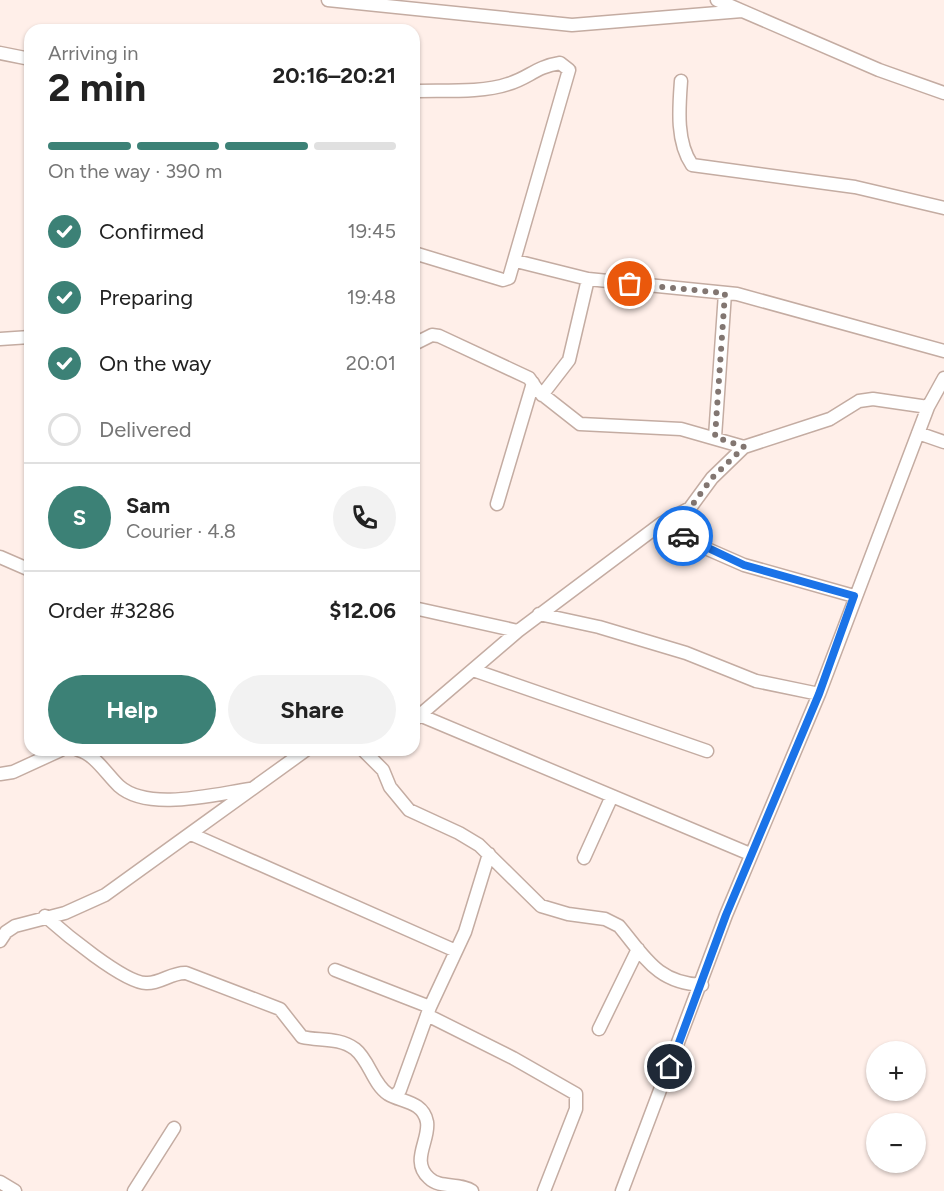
<!DOCTYPE html>
<meta charset="utf-8">
<style>
:root{--surface:#fff;--page:#f2f2f2;--text:#222;--muted:#767676;--line:#e0e0e0;--accent:#3c8176}
body{margin:0;font-family:Figtree,sans-serif;background:var(--page);color:var(--text);height:100vh;display:flex;flex-direction:column;font-size:22px;white-space:nowrap}
*{box-sizing:border-box;margin:0}
p{font-size:20px;color:var(--muted)}
.icon{flex:none;width:33px;height:33px;fill:none;stroke:currentColor;stroke-width:2;stroke-linecap:round;stroke-linejoin:round}
.map{position:relative;flex:1;overflow:hidden}
.details{position:absolute;left:24px;top:24px;width:396px;height:732px;display:flex;flex-direction:column;background:var(--surface);border-radius:18px;box-shadow:0 2px 4px #0004}
.details>*{flex:none}
.controls{position:absolute;left:866px;top:1041px;display:grid;gap:12px}
.controls a{display:grid;place-items:center;width:60px;height:60px;border-radius:50%;background:var(--surface);box-shadow:0 2px 4px #0004;font-size:30px}
.pin{position:absolute;display:grid;place-items:center;width:51px;height:51px;color:#fff;margin:-26px;border:3px solid #fff;border-radius:50%;box-shadow:0 2px 6px #0007}
.courier{position:absolute;display:grid;place-items:center;width:60px;height:60px;margin:-30px;border:4px solid #1a73e8;border-radius:50%;background:#fff;color:#222;box-shadow:0 2px 8px #0007}
.head em{font-style:normal;font-weight:700}
.head div{display:flex;flex-direction:column-reverse}
.head{display:flex;align-items:center;justify-content:space-between;height:102px;padding:0 24px}
h1{font-size:39px;font-weight:700;line-height:45px}
.bar{display:grid;grid-template-columns:repeat(4,1fr);gap:9px 6px;align-content:center;height:72px;padding:0 24px}
.bar i{height:8px;border-radius:4px;background:var(--line)}
.bar .current{background:var(--accent)}
.bar p{grid-column:span 4}
.line{display:flex;align-items:center;gap:15px;padding:0 24px;border-top:2px solid var(--line)}
.line div{flex:1}
.round{display:grid;place-items:center;flex:none;width:63px;height:63px;border-radius:32px;background:var(--page)}
ol{padding:0 24px;list-style:none}
li{display:flex;align-items:center;gap:18px;height:66px}
li p{margin-inline-start:auto}
li .icon{padding:6px;border-radius:50%;background:var(--accent);color:#fff;stroke-width:4}
li:last-child{color:var(--muted)}
li i{width:33px;height:33px;border:3px solid var(--line);border-radius:50%}
.primary-button{display:flex;gap:12px;margin-top:auto;padding:12px 24px}
.primary-button a{flex:1;height:69px;border-radius:36px;background:var(--accent);color:#fff;font-size:24px;font-weight:700;line-height:69px;text-align:center}
.primary-button a+a{background:var(--page);color:var(--text)}
.map>svg:first-child{display:block}
</style>
<div class="map">
<svg width="944" height="1191" viewBox="0 0 944 1191">
<rect width="100%" height="100%" fill="#ffefe9"/>
<g fill="none" stroke-linecap="round" stroke-linejoin="round">
<g stroke="#c4aca2" stroke-width="15">
<path id="minor" d="M328 0 572 25 742 11
M717 0 879 70 944 93
M0 53 30 59
M681 81C679 108 676 142 692 165L855 187 944 208
M414 91C442 90 482 93 508 84 529 78 535 67 560 63L569 70 509 278 503 280 414 253
M516 261 588 279 737 294 944 351
M0 339 30 337
M414 344 432 335 439 336 529 378 538 391 580 424 681 429 744 447
M542 395 569 360 588 279
M918 433 944 442
M715 437 725 293
M497 504 533 383
M662 523 696 544 744 565 854 596
M0 557 30 570
M414 608 518 631
M539 614 599 627 686 653 756 681 819 694
M473 670 707 751
M417 714 750 854
M414 720 518 631 662 523 690 508 712 478 744 447 830 419 859 401 873 399 928 407
M78 750C95 754 107 775 119 786 148 812 215 794 250 789
M363 750 383 770 390 787 409 810 459 833 479 845 541 906 568 914 605 919 619 926C645 957 657 983 702 985
M0 774 13 772 61 750
M191 834 456 951
M584 858 612 796
M45 916C63 932 124 983 146 983 160 984 172 972 186 973L280 1009 302 1037C319 1041 339 1037 355 1049 369 1060 373 1084 388 1094 401 1102 423 1101 427 1122 430 1140 410 1161 429 1178 440 1189 459 1182 472 1191
M0 941 6 932 15 926 65 913 105 895 306 750
M335 970 430 1007
M427 1015 513 1058 576 1094V1109L544 1191
M599 1029 638 949
M396 1095 400 1090 430 1007 465 932 489 854
M0 1182 15 1191
M134 1191 174 1128
M622 1191 726 915 819 694 928 407 944 378"/>
</g>
<use href="#minor" stroke="#fff" stroke-width="12"/>
</g>
<g fill="none" stroke-linecap="round" stroke-linejoin="round">
<path stroke="#827671" stroke-width="6" stroke-dasharray="0 10.8" d="M630 284 725 293 715 437 744 447 712 478 690 508 662 523 683 536"/>
<path stroke="#1a73e8" stroke-width="8" d="M670 1067 726 915 819 694 854 596 744 565 683 536"/>
</g>
</svg>
<div class="controls">
<a>+</a>
<a>−</a>
</div>
<div class="pin" style="left:630px;top:284px;background:#ea580c"><svg class="icon" aria-label="bag" viewBox="0 0 24 24"><path d="M5 8h14l-1 12H6zM9 8a3 3 0 0 1 6 0"/></svg></div>
<div class="pin" style="left:670px;top:1067px;background:#1f2937"><svg class="icon" aria-label="home" viewBox="0 0 24 24"><path d="M3 11l9-7 9 7M6 9v11h12V9"/></svg></div>
<div class="courier" style="left:683px;top:536px"><svg class="icon" aria-label="car" viewBox="0 0 24 24"><path d="M5 17H2v-5l4-1 3-4h7l3 4 3 1v5h-3M9 17h6M6 11h13"/><circle cx="7" cy="17" r="2"/><circle cx="17" cy="17" r="2"/></svg></div>
<section class="details">
<div class="head"><div><h1>2 min</h1><p>Arriving in</p></div><em>20:16–20:21</em></div>
<div class="bar"><i class="current"></i><i class="current"></i><i class="current"></i><i></i><p>On the way · 390 m</p></div>
<ol>
<li><svg class="icon" aria-label="check" viewBox="0 0 24 24"><path d="M5 12l5 5 9-10"/></svg>Confirmed<p>19:45</p></li>
<li><svg class="icon" aria-label="check" viewBox="0 0 24 24"><path d="M5 12l5 5 9-10"/></svg>Preparing<p>19:48</p></li>
<li><svg class="icon" aria-label="check" viewBox="0 0 24 24"><path d="M5 12l5 5 9-10"/></svg>On the way<p>20:01</p></li>
<li><i></i>Delivered</li>
</ol>
<div class="line" style="height:108px"><b class="round" style="background:var(--accent);color:#fff">S</b><div><b>Sam</b><p>Courier · 4.8</p></div><a class="round"><svg class="icon" aria-label="phone" viewBox="0 0 24 24"><path d="M5 4h4l2 5-3 2q2 4 5 5l2-3 5 2v4C11 20 4 13 5 4z"/></svg></a></div>
<div class="line" style="height:78px"><div>Order #3286</div><b>$12.06</b></div>
<div class="primary-button"><a>Help</a><a>Share</a></div>
</section>
</div>
